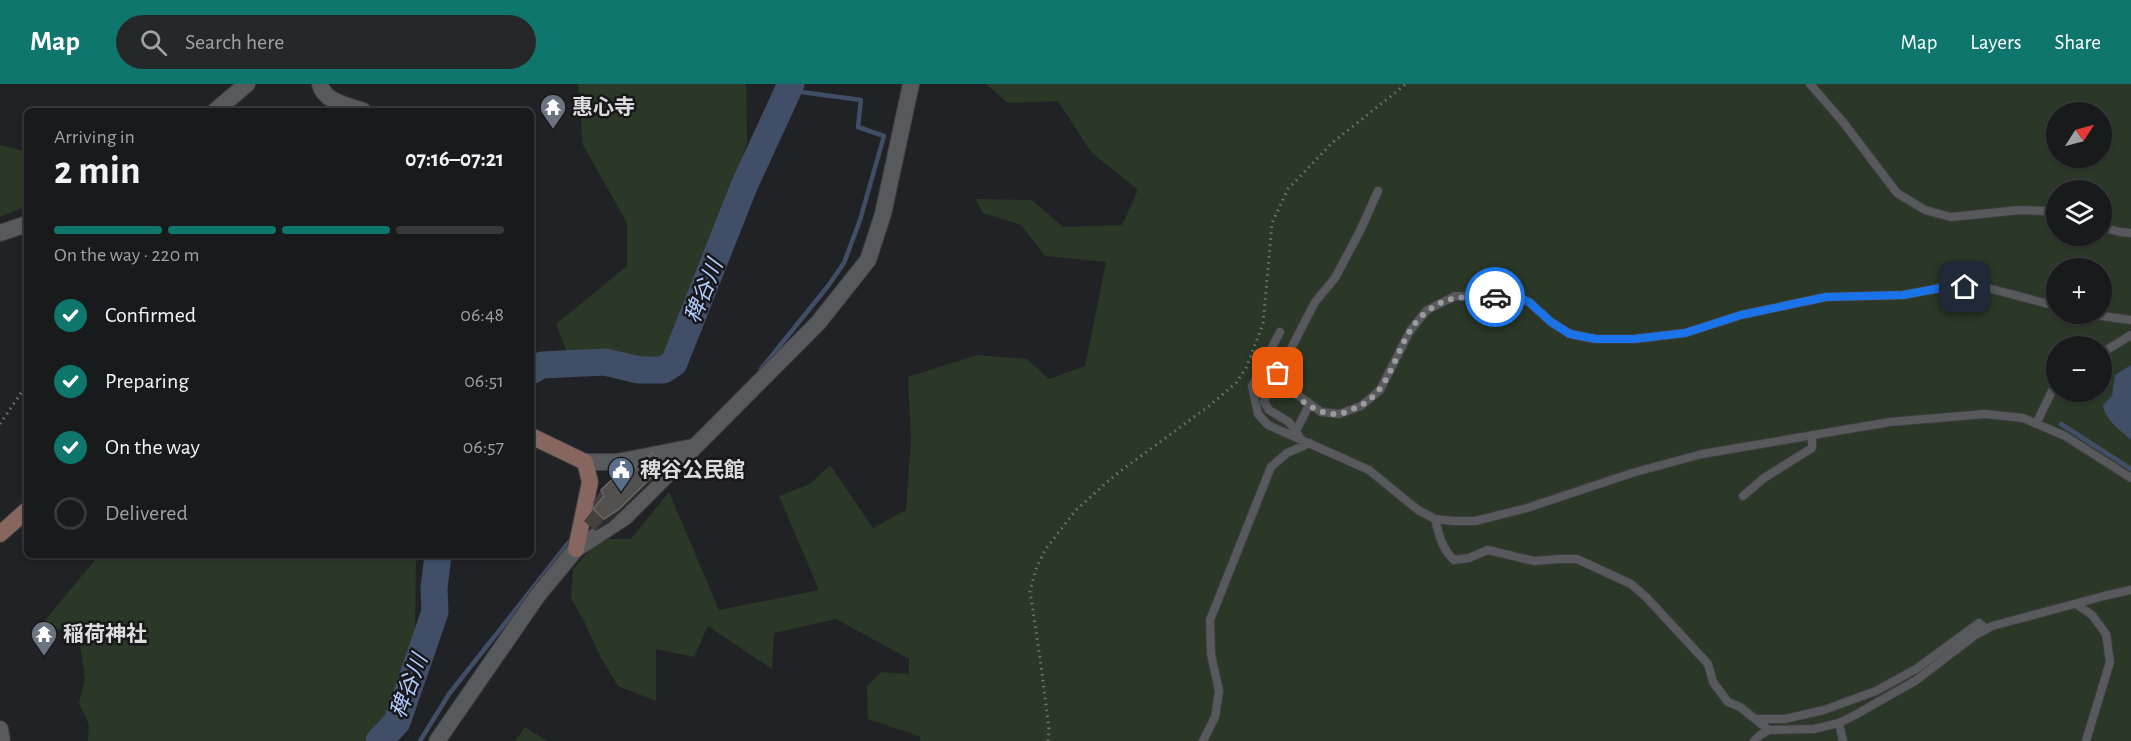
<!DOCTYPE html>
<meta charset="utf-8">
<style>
:root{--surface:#191a1c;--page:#262729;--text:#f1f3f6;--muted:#9fa1a3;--line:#37383b;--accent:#0f766e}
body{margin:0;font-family:"Alegreya Sans","Noto Sans JP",sans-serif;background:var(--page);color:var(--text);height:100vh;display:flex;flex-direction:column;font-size:22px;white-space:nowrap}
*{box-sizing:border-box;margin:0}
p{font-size:20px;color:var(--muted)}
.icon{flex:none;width:33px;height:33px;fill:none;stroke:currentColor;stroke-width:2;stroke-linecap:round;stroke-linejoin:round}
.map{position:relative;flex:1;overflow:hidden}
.panel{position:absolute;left:24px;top:24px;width:510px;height:450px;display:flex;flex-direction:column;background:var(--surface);border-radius:9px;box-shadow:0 2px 4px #0004,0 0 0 2px var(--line)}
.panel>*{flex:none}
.needle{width:39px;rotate:54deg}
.controls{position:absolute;left:2046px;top:18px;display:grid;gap:12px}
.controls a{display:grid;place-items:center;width:66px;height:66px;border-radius:50%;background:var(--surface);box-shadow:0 2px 4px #0004,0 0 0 2px var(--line);font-size:30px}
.pin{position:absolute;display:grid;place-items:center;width:51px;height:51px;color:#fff;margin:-26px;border-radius:12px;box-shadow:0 3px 9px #0006}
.courier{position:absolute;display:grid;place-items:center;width:60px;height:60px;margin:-30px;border:4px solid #1a73e8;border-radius:50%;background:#fff;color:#222;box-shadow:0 2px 8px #0007}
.headline em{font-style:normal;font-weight:600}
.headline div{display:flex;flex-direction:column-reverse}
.headline{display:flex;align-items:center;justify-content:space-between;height:102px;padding:0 30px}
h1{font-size:39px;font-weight:600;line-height:45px}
.bar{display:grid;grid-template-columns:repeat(4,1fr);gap:9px 6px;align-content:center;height:72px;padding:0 30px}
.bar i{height:8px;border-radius:4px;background:var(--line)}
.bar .active{background:var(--accent)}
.bar p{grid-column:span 4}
ol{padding:0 30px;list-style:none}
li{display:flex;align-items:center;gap:18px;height:66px}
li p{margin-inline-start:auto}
li .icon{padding:6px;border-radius:50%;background:var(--accent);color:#fff;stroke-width:4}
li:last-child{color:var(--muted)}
li i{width:33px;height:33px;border:3px solid var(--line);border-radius:50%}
header{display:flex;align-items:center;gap:36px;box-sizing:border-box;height:84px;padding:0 30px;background:var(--accent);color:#fff}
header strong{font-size:28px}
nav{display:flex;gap:33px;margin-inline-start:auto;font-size:21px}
.search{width:420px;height:54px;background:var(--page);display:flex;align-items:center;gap:15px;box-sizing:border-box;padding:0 21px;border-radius:33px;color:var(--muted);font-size:22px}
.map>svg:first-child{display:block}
</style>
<header>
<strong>Map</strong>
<div class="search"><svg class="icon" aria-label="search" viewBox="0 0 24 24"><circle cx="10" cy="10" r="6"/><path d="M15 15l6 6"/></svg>Search here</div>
<nav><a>Map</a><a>Layers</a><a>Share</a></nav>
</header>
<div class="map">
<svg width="2131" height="657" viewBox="0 0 2131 657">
<rect width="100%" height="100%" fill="#212225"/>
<path fill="#2b3827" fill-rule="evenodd" d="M578 0H746L747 58 735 100 698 203 678 269 632 281 567 268 556 240 627 182V139L583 61Z
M986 0H2131V657H921L919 652 868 635 867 602 882 588 909 590V575L836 535 774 549 772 585 708 542 694 573 656 565V617L618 602 600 572 584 537 571 514 573 485 600 455H631L669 408 719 526 819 506 779 412 810 400 830 381 873 444 906 426 911 355 908 293 977 271 1027 275 1049 295 1085 282 1106 178 1045 172 1021 141 983 129 975 115 1032 116 1063 143 1122 141 1138 106 1091 68 1058 17 1008 19ZM2056 28H2102V74H2056ZM2056 106H2102V152H2056ZM2056 184H2102V230H2056ZM2056 262H2102V308H2056Z
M0 61 27 68V122L0 133Z
M99 471H416L415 561 399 613 388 636 364 657H88L89 641 79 619 85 595 79 552 42 540Z
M525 643 547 657H515Z"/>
<path fill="#404e68" d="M2131 281V356C2120 346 2105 336 2103 321L2112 312 2115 291Z"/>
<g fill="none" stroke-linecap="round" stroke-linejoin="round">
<path stroke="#404e68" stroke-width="4.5" d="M761 285 828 202 844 179 860 136 884 52 858 43 861 16 801 8 790 4
M2061 340 2131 385
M420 657 449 610 573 453"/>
<path stroke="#404e68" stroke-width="27" d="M531 287 542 281 605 278 639 286H663L674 279 744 102 791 0
M379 657 397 638 435 528 434 504 438 471"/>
<g stroke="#3d3d40" stroke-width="10">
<path id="service" d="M1810 0 1843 38 1897 109 1925 126 1951 133 2020 126 2045 127 2056 130
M2102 143 2120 148 2131 149
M2087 230 2131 236
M1280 248 1252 302 1258 330 1268 341 1369 386 1418 426 1435 435 1453 437H1475L1527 424 1632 389 1702 370 1890 338 1985 330 2023 334 2065 352 2131 394
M2102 269 2131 251
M1275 294 1321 328 1339 330 1361 322 1380 306 1410 247 1427 226 1455 212 1499 213 1511 210 1529 218 1551 238 1570 250 1596 255H1634L1685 249 1741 231 1826 213 1903 211 1946 203H1984L2056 222
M2036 340 2052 307 2056 302
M1296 347 1309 321
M1301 355 1289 338 1269 326 1264 317 1315 218 1335 194 1360 147 1378 107
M1743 412 1764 394 1812 364V351
M1435 435C1439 451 1442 465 1454 476L1469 474 1488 466 1534 477 1560 475H1577L1631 500 1646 513 1708 580 1713 598 1728 618 1740 623 1769 646
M2076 520 2092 531 2106 550 2110 578 2086 657
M1756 635H1785L1824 626 1876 607 1916 585 1979 539 1986 545
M1839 639 1843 657
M1203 657 1215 633 1219 607 1211 570 1210 536 1271 383 1287 369 1310 359
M1754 657 1760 651 1769 646 1814 645 1839 639 1855 631 1915 597 1974 552 1992 542 2104 512 2131 506"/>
</g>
<g stroke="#3d3d40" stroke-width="18">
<path id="minor" d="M320 0C324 18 347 21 363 27
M215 27 247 0
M0 149 27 140
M585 378H617L693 363
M0 645 2 657
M437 657 538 511 576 465 625 433 818 239 868 176 883 130 911 0"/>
</g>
<g stroke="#3d3d40" stroke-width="18">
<path id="secondary" d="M531 352 585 378 590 398 576 465
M0 450 27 426"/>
</g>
<path stroke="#717275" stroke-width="3" stroke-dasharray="1.5 4.5" stroke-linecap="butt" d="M0 340 25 303 27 293
M1048 657 1049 645 1041 581 1030 507 1036 485 1045 466 1075 427 1115 391 1209 322 1236 299 1246 284 1263 240 1272 139 1288 105 1332 59 1406 0"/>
<use href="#service" stroke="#58595c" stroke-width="8"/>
<use href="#minor" stroke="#58595c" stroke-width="16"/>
<use href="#secondary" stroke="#86665f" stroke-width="16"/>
</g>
<path fill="#43403e" d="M664 381 656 394 609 439 595 447 584 437 595 423 593 418 601 406 626 387Z"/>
<path fill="#2e2d2d" d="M664 381 656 394 609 439 595 447 604 435Z"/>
<path fill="#53514f" stroke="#686666" stroke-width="1.5" d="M652 369 664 381 618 426 604 435 593 425 604 412 601 406 623 385 626 387 632 380 638 385Z"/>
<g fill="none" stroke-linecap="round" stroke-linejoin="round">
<path stroke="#9b9b9d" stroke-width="6" stroke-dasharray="0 10.8" d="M1278 289 1275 294C1292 308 1314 332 1338 330 1343 330 1350 326 1355 324 1397 308 1394 250 1429 226 1452 209 1468 214 1495 213"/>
<path stroke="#1a73e8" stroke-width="8" d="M1495 213 1511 210 1529 218 1551 238 1570 250 1596 255H1634L1685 249 1741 231 1826 213 1903 211 1946 203H1965"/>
</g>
<defs>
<g id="temple-pin" transform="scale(1.35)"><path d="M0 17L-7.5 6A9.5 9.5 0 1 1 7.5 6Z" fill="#6b7280" stroke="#18181b"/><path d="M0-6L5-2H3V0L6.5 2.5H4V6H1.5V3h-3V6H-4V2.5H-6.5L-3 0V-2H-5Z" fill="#fff"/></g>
<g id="civic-pin" transform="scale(1.35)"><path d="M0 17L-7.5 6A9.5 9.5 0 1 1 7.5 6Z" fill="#5c6f8a" stroke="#18181b"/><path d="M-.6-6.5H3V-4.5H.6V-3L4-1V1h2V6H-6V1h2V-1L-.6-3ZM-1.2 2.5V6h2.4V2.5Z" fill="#fff"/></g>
</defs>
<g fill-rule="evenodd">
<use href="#temple-pin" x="553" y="23"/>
<use href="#civic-pin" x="621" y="386"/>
<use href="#temple-pin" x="44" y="550"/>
</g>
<g text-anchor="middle" stroke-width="5" stroke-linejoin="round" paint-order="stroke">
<g font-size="21" font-weight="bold" fill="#dcdcde" stroke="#18181b" text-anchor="start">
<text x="572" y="30">惠心寺</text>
<text x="640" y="393">稗谷公民館</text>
<text x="63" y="557">稲荷神社</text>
</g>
<g font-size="22" font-style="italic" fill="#b2ccff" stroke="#18181b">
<text transform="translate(703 207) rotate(-68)" y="8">稗谷川</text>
<text transform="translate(408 602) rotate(-69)" y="8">稗谷川</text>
</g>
</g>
</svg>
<div class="controls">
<a><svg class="needle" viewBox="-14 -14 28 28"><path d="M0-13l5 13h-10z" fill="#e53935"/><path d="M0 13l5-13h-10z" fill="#9fa1a3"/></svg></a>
<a><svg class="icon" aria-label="layers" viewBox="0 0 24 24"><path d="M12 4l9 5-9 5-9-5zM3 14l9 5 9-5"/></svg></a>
<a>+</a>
<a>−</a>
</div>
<div class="pin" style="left:1278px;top:289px;background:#ea580c"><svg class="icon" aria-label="bag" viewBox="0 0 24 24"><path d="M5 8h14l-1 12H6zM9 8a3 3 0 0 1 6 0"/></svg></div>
<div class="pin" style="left:1965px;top:203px;background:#1f2937"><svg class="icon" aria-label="home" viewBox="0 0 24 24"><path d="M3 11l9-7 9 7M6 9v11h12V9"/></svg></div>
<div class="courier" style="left:1495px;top:213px"><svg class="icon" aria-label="car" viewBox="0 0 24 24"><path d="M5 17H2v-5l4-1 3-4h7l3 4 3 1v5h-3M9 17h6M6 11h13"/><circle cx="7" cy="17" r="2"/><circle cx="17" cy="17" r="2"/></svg></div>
<section class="panel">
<div class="headline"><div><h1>2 min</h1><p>Arriving in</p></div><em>07:16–07:21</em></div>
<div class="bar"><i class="active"></i><i class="active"></i><i class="active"></i><i></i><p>On the way · 220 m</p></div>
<ol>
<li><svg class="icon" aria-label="check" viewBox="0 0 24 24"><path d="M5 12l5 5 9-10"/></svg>Confirmed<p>06:48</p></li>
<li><svg class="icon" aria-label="check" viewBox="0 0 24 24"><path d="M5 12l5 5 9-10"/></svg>Preparing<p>06:51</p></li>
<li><svg class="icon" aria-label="check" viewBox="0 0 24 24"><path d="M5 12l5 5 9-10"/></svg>On the way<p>06:57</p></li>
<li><i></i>Delivered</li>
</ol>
</section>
</div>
